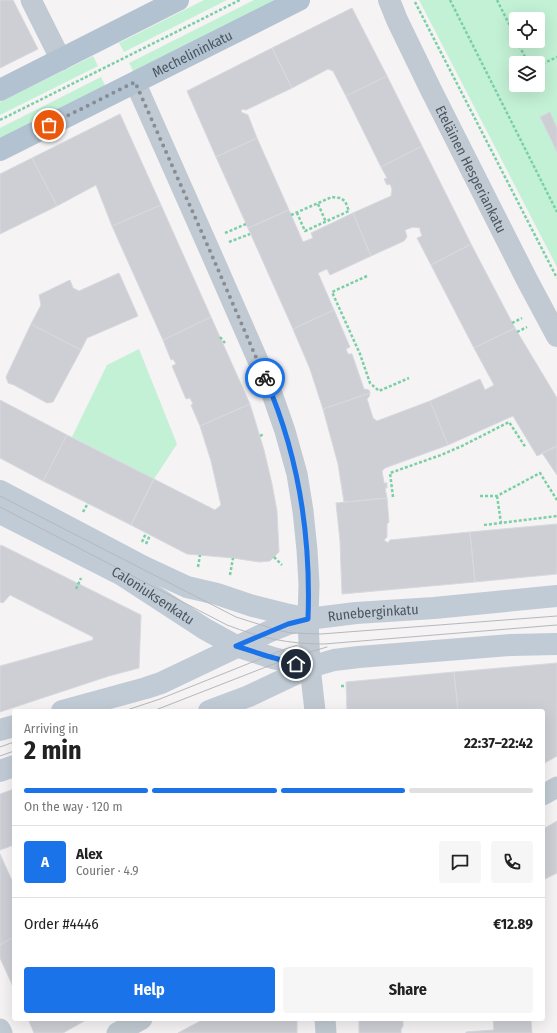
<!DOCTYPE html>
<meta charset="utf-8">
<style>
:root{--surface:#fff;--page:#f6f6f6;--text:#222;--muted:#767676;--line:#e0e0e0;--accent:#1a73e8}
body{margin:0;font-family:"Fira Sans Condensed",sans-serif;background:var(--page);color:var(--text);height:100vh;display:flex;flex-direction:column;font-size:15px;white-space:nowrap}
*{box-sizing:border-box;margin:0}
p{font-size:13px;color:var(--muted)}
.icon{flex:none;width:22px;height:22px;fill:none;stroke:currentColor;stroke-width:2;stroke-linecap:round;stroke-linejoin:round}
.map{position:relative;flex:1;overflow:hidden}
.panel{position:absolute;left:12px;top:709px;width:533px;height:312px;display:flex;flex-direction:column;background:var(--surface);border-radius:4px;box-shadow:0 4px 16px #0002}
.panel>*{flex:none}
.controls{position:absolute;left:509px;top:12px;display:grid;gap:8px}
.controls a{display:grid;place-items:center;width:36px;height:36px;border-radius:4px;background:var(--surface);box-shadow:0 4px 16px #0002;font-size:20px}
.pin{position:absolute;display:grid;place-items:center;width:34px;height:34px;color:#fff;margin:-17px;border:2px solid #fff;border-radius:50%;box-shadow:0 1px 4px #0007}
.courier{position:absolute;display:grid;place-items:center;width:40px;height:40px;margin:-20px;border:3px solid #1a73e8;border-radius:50%;background:#fff;color:#222;box-shadow:0 1px 5px #0007}
.head em{font-style:normal;font-weight:700}
.head div{display:flex;flex-direction:column-reverse}
.head{display:flex;align-items:center;justify-content:space-between;height:68px;padding:0 12px}
h1{font-size:26px;font-weight:700;line-height:30px}
.bar{display:grid;grid-template-columns:repeat(4,1fr);gap:6px 4px;align-content:center;height:48px;padding:0 12px}
.bar i{height:5px;border-radius:3px;background:var(--line)}
.bar .current{background:var(--accent)}
.bar p{grid-column:span 4}
.line{display:flex;align-items:center;gap:10px;padding:0 12px;border-top:1px solid var(--line)}
.line div{flex:1}
.round{display:grid;place-items:center;flex:none;width:42px;height:42px;border-radius:4px;background:var(--page)}
.action{display:flex;gap:8px;margin-top:auto;padding:8px 12px}
.action a{flex:1;height:46px;border-radius:4px;background:var(--accent);color:#fff;font-size:16px;font-weight:700;line-height:46px;text-align:center}
.action a+a{background:var(--page);color:var(--text)}
.map>svg:first-child{display:block}
</style>
<div class="map">
<svg width="557" height="1033" viewBox="0 0 557 1033">
<rect width="100%" height="100%" fill="#f5f3f3"/>
<path fill="#c3f1d5" fill-rule="evenodd" d="M204 0H227L124 52 119 43Z
M254 0H279L134 73 129 63Z
M419 0H557V268V267ZM516 19H538V41H516ZM516 63H538V85H516Z
M93 56 98 66 0 115V102Z
M101 77 106 87 0 140V128Z
M139 349 177 444 154 479 72 437 107 365Z"/>
<path fill="#cdcfd5" stroke="#d7d9de" d="M0 0H13L38 49 0 68Z
M352 8 387 76 346 96 333 71 328 69 292 88 272 48Z
M272 48 292 88 246 110 242 109 241 112 248 115 257 138 216 157 187 91Z
M387 76 422 146 381 167 346 96Z
M550 112 557 128V152L540 117Z
M120 114 161 205 112 226 96 185 57 206 32 158Z
M257 138 289 210 248 228 216 157Z
M422 146 471 244 431 265 417 238 422 236 420 230V228L413 227 405 230 407 237 404 241 371 256 353 213 391 196 392 189 390 184 387 185 384 179 387 178 381 167Z
M32 158 57 206 0 234V174Z
M161 205 211 317 163 340 112 226Z
M289 210 303 242 313 238 311 233 353 213 371 256 330 275 327 269 318 273 334 310 293 329 248 228Z
M471 244 515 328 474 348 431 265Z
M119 273 138 316 87 338 81 350 31 324 41 305 39 295 70 280 73 288 79 291Z
M334 310 350 347 346 349 348 354H352L364 389 369 390 370 393 323 409 310 369 293 329Z
M211 317 250 404 200 426 191 405 193 404 190 398 186 399 172 366 176 364 173 359 171 360 163 340Z
M31 324 81 350 53 402 47 403 14 385 8 383 6 377Z
M515 328 557 398V446L537 456 513 416 448 445 430 401 480 379 485 390 494 385 474 348Z
M370 393 369 397 367 399 373 418 377 421 430 401 448 445 385 468 382 471 384 483H387V488H385L387 498 344 502 338 464 323 409Z
M0 400 67 435 43 481 0 458Z
M250 404 264 450 272 484 277 511 279 552 270 561 259 562 233 558 187 554 131 525 154 479 215 510 221 505 211 461 200 426Z
M67 435 154 479 131 525 43 481Z
M557 446V475L542 453Z
M387 498 389 522 387 524V537L384 540 388 543 390 540 470 532 475 582 342 594 340 541 336 503Z
M557 524V574L475 582 470 532Z
M1 545 141 615 139 668 109 676 0 712V666L93 640V637L10 595 3 603 0 602V547Z
M557 663V756L543 764V711H531L530 710 519 711H458L454 672Z
M454 672 458 711H347L346 682Z
M14 789V845L0 850V794Z
M557 821V873L543 880V829Z
M0 854 14 885V937L0 945Z
M14 937V989L0 958V945Z
M28 1019H88L63 1033H34Z
M204 1019H297V1033H178Z
M359 1019H403V1026L401 1029V1033H359Z
M493 1019H531L532 1033H466V1032L494 1030Z"/>
<g fill="none" stroke-linecap="round" stroke-linejoin="round">
<path stroke="#7ad0a6" stroke-width="2.5" stroke-dasharray="3 2" stroke-linecap="butt" d="M450 0 557 212
M497 0 516 38
M415 2 557 278
M517 41 528 63
M538 66 557 57
M0 120 240 0
M318 204 326 222
M291 215 332 197 340 198 345 201 349 211 305 231 297 213
M225 233 246 224
M229 242 250 234
M367 276 332 292 360 354 370 383 379 391 409 378
M512 323 522 318
M517 332 527 327
M220 337 225 343
M260 436 264 434
M480 496H497L540 473 557 500
M497 496 501 523
M393 497 390 473 441 455 462 446 509 422 526 448
M83 512 88 503
M484 525 557 516
M142 542 146 533
M146 544 150 535
M274 557 282 565
M198 567 200 555
M230 575 233 558
M76 589 81 578
M341 686H346"/>
<path stroke="#c1cad2" stroke-width="21" d="M31 0 61 60
M135 82 210 251 270 388 285 431 297 474 303 511 307 550 309 584 308 619 310 667 315 711
M543 795 557 787
M325 1019 326 1033
M0 1029 2 1033
M117 1033 142 1019"/>
<path stroke="#c1cad2" stroke-width="22" id="s1" d="M389 0 397 20 431 90 527 280 557 336"/>
<g stroke="#c1cbd6" stroke-width="22">
<path d="M0 491 144 567 187 587 217 594 253 606 285 614 305 618"/>
<path id="s2" d="M0 513 122 575 205 629 236 646 273 658 310 667"/>
<path id="s3" d="M62 711 146 688 161 683 268 632 288 624 308 619 356 613 434 608 557 596"/>
<path d="M209 711 249 696 310 667 334 660 359 657 511 645 557 644"/>
<path d="M0 730 14 726"/>
<path d="M0 771 14 766"/>
</g>
<g stroke="#b3c2d1" stroke-width="22">
<path d="M0 90 178 0"/>
<path id="s4" d="M0 150 299 0"/>
</g>
<path stroke="#b5b8bd" stroke-width="1" d="M0 496 236 617 277 630 292 633 321 634 557 616
M0 507 227 625C261 638 288 644 324 644L557 625
M124 711 160 699 285 649 298 645
M153 711 289 658 327 647
M0 747 14 742
M0 756 14 751"/>
</g>
<g fill="none" stroke-linecap="round" stroke-linejoin="round">
<path stroke="#868d94" stroke-width="4" stroke-dasharray="0 7.2" d="M49 125 135 82 210 251 265 378"/>
<path stroke="#1a73e8" stroke-width="5" d="M265 378C298 453 311 537 308 619L288 624 236 646 267 656 296 664"/>
</g>
<g text-anchor="middle" stroke-width="4" stroke-linejoin="round" paint-order="stroke">
<g font-size="14" fill="#4a5661" stroke="#fff">
<text dy="5" stroke="none"><textPath href="#s4" startOffset="215">Mechelininkatu</textPath></text>
<text dy="5" stroke="none"><textPath href="#s1" startOffset="188">Eteläinen Hesperiankatu</textPath></text>
<text dy="5" stroke="none"><textPath href="#s2" startOffset="174">Caloniuksenkatu</textPath></text>
<text dy="5" stroke="none"><textPath href="#s3" startOffset="329">Runeberginkatu</textPath></text>
</g>
</g>
</svg>
<div class="controls">
<a><svg class="icon" aria-label="locate" viewBox="0 0 24 24"><circle cx="12" cy="12" r="6"/><path d="M12 2v4M12 18v4M2 12h4M18 12h4"/></svg></a>
<a><svg class="icon" aria-label="layers" viewBox="0 0 24 24"><path d="M12 4l9 5-9 5-9-5zM3 14l9 5 9-5"/></svg></a>
</div>
<div class="pin" style="left:49px;top:125px;background:#ea580c"><svg class="icon" aria-label="bag" viewBox="0 0 24 24"><path d="M5 8h14l-1 12H6zM9 8a3 3 0 0 1 6 0"/></svg></div>
<div class="pin" style="left:296px;top:664px;background:#1f2937"><svg class="icon" aria-label="home" viewBox="0 0 24 24"><path d="M3 11l9-7 9 7M6 9v11h12V9"/></svg></div>
<div class="courier" style="left:265px;top:378px"><svg class="icon" aria-label="bike" viewBox="0 0 24 24"><circle cx="6" cy="16" r="4"/><circle cx="18" cy="16" r="4"/><path d="M6 16l4-8h5l3 8M10 8l3 8H6M13 5h3"/></svg></div>
<section class="panel">
<div class="head"><div><h1>2 min</h1><p>Arriving in</p></div><em>22:37–22:42</em></div>
<div class="bar"><i class="current"></i><i class="current"></i><i class="current"></i><i></i><p>On the way · 120 m</p></div>
<div class="line" style="height:72px"><b class="round" style="background:var(--accent);color:#fff">A</b><div><b>Alex</b><p>Courier · 4.9</p></div><a class="round"><svg class="icon" aria-label="chat" viewBox="0 0 24 24"><path d="M4 5h16v11H9l-5 4z"/></svg></a><a class="round"><svg class="icon" aria-label="phone" viewBox="0 0 24 24"><path d="M5 4h4l2 5-3 2q2 4 5 5l2-3 5 2v4C11 20 4 13 5 4z"/></svg></a></div>
<div class="line" style="height:52px"><div>Order #4446</div><b>€12.89</b></div>
<div class="action"><a>Help</a><a>Share</a></div>
</section>
</div>
